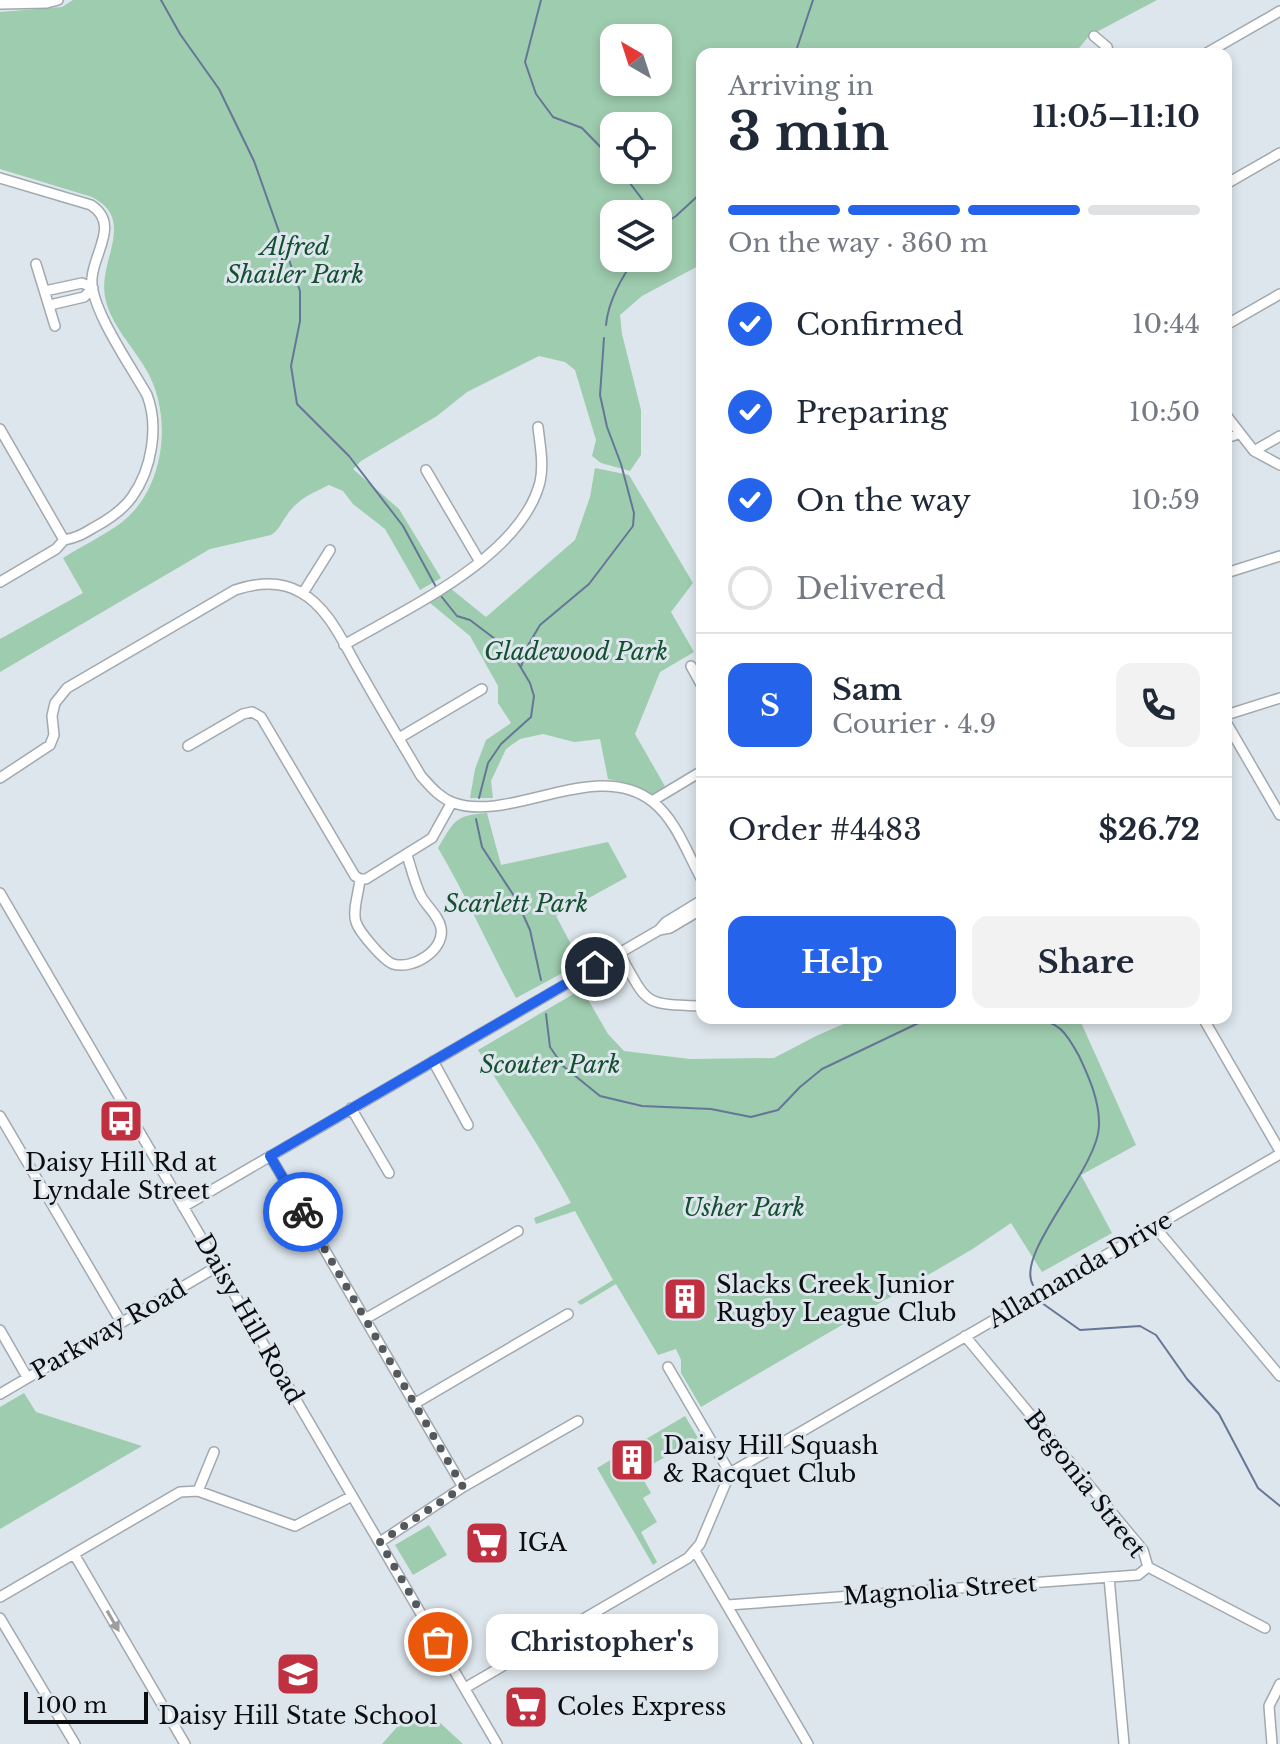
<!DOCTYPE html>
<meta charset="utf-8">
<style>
:root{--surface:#fff;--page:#f2f2f3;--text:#1f2937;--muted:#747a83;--line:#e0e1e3;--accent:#2563eb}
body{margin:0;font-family:"Libre Baskerville",serif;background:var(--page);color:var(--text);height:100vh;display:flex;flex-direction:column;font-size:30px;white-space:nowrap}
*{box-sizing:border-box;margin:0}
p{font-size:26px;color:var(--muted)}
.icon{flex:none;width:44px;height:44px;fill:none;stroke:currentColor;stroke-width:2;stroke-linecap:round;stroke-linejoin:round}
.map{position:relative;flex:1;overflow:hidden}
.side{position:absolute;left:696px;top:48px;width:536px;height:976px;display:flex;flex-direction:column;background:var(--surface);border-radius:16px;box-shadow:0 4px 12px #0003}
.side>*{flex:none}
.needle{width:52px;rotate:321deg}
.buttons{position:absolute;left:600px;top:24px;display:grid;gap:16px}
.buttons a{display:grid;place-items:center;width:72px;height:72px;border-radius:16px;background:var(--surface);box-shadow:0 4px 12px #0003;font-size:40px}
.scale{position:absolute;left:24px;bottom:20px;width:124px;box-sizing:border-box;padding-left:8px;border:4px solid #0b0d10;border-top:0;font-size:22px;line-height:28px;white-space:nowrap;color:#0b0d10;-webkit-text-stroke:6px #dde6ed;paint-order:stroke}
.pin{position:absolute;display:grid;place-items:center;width:68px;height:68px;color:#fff;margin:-34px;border:4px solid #fff;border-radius:50%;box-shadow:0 2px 8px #0007}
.courier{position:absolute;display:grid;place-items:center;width:80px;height:80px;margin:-40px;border:6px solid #2563eb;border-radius:50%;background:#fff;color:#222;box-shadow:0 2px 10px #0007}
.bubble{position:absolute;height:56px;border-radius:16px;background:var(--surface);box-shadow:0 4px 12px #0003;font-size:26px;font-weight:700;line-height:56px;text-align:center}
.summary em{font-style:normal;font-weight:700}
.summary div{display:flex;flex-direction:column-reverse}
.summary{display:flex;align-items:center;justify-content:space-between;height:136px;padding:0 32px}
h1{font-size:52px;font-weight:700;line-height:60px}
.bar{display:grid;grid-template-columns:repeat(4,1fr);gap:12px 8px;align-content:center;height:96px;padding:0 32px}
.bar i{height:10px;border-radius:6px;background:var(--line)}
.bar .selected{background:var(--accent)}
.bar p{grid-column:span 4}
.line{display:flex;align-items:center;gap:20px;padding:0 32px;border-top:2px solid var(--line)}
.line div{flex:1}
.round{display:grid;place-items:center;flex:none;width:84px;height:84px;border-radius:16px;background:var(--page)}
ol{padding:0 32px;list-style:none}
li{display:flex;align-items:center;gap:24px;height:88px}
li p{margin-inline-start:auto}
li .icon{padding:8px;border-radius:50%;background:var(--accent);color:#fff;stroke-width:4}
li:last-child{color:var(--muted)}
li i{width:44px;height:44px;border:4px solid var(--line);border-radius:50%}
.primary-button{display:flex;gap:16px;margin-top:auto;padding:16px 32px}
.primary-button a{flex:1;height:92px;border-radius:16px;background:var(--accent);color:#fff;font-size:32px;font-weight:700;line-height:92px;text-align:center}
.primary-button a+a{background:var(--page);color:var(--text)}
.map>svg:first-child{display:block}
</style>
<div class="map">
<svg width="1280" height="1744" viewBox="0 0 1280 1744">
<rect width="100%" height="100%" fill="#dde6ed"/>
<path fill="#9eccae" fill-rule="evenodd" d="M73 0H1157L1089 36 1074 54H702V264L642 296 620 315 622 334 641 410V455L630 471 601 463 592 456 596 440 575 370 565 362 539 356 467 392 437 416 361 461 353 469 399 509 441 578 420 590 385 529 353 504 343 491 329 485C313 493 297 499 287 515 281 523 279 530 271 535L210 549 0 672V639L83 593 63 558C82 546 103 536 121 523 165 489 173 417 147 371 134 348 110 324 105 297 98 260 137 220 92 197L0 169V12L62 7ZM614 38H658V82H614ZM614 126H658V170H614ZM614 214H658V258H614Z
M595 468 629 475 693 583 671 612 694 652 660 672 635 734 666 788 654 796 627 783 608 779 600 739 574 742 543 734 520 739 506 749 491 781 493 798H470L475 769 486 740 511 723 498 703V686L470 636 424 598 445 584 486 617 575 540 590 497Z
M487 813 501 865 608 842 627 877 556 916 581 963 516 998C489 948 467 897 438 848 454 822 454 815 487 813Z
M582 989 608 1034 624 1051 690 1059 774 1058 816 1036 857 1018H1079L1136 1145 1081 1175 1112 1233 1042 1272 1011 1223 971 1250 701 1407 681 1373V1360L676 1349 658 1355 616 1284 581 1305 577 1302 613 1280 575 1211 536 1224 534 1218 571 1203C543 1151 509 1101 478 1050Z
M24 1393 36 1412 142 1446 0 1529V1407Z
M685 1416 698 1438 639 1472 651 1493 643 1498 657 1522 641 1532 657 1562 653 1565 597 1468Z
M429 1525 447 1555 413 1575 395 1545Z
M405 1718 437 1720 463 1744H382Z"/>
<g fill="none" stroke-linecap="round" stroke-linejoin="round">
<path stroke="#657696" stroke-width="2" d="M161 0 180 34 219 89 254 161 300 291V321L291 366 297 404 349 456 403 526 436 587
M541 0 525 62 536 94 553 117 582 128 614 161
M795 54 813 0
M620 170 648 207 650 214
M658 228 676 216 702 192
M606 325C608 302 622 276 636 258
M441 596 457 616 470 620 511 651 530 683 534 696 531 717 501 744 488 763 479 798
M521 667 527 647 540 625 589 584 633 526 634 513 621 464 607 427 600 395 604 338
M476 819 482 847 516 899 530 930 541 980
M546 1014 550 1047 563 1066 600 1096 642 1106 711 1109 751 1117 778 1110 800 1087 822 1069 929 1018
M1030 1018C1059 1021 1066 1032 1079 1056 1089 1077 1100 1102 1099 1126 1098 1169 1014 1254 1033 1285
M1042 1303 1080 1330 1140 1326 1156 1335 1187 1379 1219 1414 1258 1488 1280 1506"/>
<g stroke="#a1a9af" stroke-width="12">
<path id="minor" d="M0 4 47 3 58 0
M1094 36 1107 47 1109 54
M1205 54 1280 11
M0 178 91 205C120 224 94 252 92 278 89 307 132 368 147 395 159 426 152 469 132 497 122 511 108 520 93 528 83 534 76 538 64 540L56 549 0 582
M1226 184 1280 153
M36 264 55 326
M45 291 82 283 93 288 84 297 50 305
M1226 325 1280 294
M1226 415 1254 451 1280 465
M0 429 64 540
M1226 438 1238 434
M1254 451 1280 436
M426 470 480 562
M1226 573 1280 556
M303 593 330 550
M344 645C406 609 521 557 540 482 544 464 540 445 538 427
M691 666 702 686
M1226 715 1280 698
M1226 722 1280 815
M399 738 482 689
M188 746 243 714 252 712 261 717 355 876 360 879
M0 778 50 745 54 735 52 716 55 703 67 688 235 590C256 583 279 580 300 592 330 608 345 647 362 675 381 709 401 742 421 776 431 787 440 798 454 803 512 823 597 757 653 802 676 820 688 855 702 880
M652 801 702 771
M360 879C359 892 352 911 356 922 359 932 384 961 393 964 413 970 445 950 441 928 439 916 427 907 421 896 415 884 411 868 407 855
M360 879H366L432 838 452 802
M0 893 497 1744
M659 930 670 928 702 909
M619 953C649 1005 641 1004 702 1006
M1203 1018 1280 1151
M433 1061 468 1125
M351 1108 389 1173
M0 1116 121 1322
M270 1156 463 1487
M183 1207 659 930 666 922 702 900
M1155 1227 1280 1376
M365 1319 518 1231
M0 1330 27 1377
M965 1336 1143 1550 1148 1567 1265 1628
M668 1367 730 1473
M0 1394 218 1266
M414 1404 568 1314
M198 1491 214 1452
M380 1542 463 1487 578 1421
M695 1551 808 1744
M74 1554 185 1744
M1109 1577 1124 1744
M0 1597 180 1492 198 1491 295 1526 352 1496
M728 1605 1138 1575 1148 1567
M0 1618 75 1744
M465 1688 688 1558 700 1544 730 1473 1280 1154
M1272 1744 1269 1706 1280 1684"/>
</g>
<use href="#minor" stroke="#fff" stroke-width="9"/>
</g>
<defs><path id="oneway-solid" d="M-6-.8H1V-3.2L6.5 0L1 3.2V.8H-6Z" transform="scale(2)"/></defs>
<use fill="#9d9e9f" href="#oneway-solid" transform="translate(113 1621) rotate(60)"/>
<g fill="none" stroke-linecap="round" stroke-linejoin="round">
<path stroke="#54595d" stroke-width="8" stroke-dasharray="0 14.4" d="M303 1212 463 1487 380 1542 438 1642"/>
<path stroke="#2563eb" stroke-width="10" d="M303 1212 270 1156 595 967"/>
</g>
<defs>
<g id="bus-square" transform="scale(2.3)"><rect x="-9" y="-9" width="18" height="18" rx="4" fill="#c13040" stroke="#dde6ed"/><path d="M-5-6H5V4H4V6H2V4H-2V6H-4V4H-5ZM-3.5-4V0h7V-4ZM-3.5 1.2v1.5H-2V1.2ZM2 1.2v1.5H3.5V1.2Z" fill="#fff"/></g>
<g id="building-square" transform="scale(2.3)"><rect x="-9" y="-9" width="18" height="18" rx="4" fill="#c13040" stroke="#dde6ed"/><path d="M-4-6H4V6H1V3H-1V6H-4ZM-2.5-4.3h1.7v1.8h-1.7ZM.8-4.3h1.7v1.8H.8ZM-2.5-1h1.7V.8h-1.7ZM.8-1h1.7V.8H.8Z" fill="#fff"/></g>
<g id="supermarket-square" transform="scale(2.3)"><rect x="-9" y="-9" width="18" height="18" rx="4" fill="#c13040" stroke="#dde6ed"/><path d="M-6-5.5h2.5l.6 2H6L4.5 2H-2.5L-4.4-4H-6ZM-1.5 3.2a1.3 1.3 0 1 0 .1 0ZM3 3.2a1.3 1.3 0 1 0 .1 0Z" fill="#fff"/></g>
<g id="school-square" transform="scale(2.3)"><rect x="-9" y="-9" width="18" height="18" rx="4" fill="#c13040" stroke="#dde6ed"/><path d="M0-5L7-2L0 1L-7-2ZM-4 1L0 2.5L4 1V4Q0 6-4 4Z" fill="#fff"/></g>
</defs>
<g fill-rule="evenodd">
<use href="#bus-square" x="121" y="1121"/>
<use href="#building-square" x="685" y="1299"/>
<use href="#building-square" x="632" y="1460"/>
<use href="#supermarket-square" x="487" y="1543"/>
<use href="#school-square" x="298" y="1674"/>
<use href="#supermarket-square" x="526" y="1707"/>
</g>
<g text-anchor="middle" stroke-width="6" stroke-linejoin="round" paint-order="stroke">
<g font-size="24" font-style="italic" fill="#144f30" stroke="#dde6ed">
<text x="295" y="255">Alfred<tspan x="295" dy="28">Shailer Park</tspan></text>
<text x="576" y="660">Gladewood Park</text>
<text x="516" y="912">Scarlett Park</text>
<text x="550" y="1073">Scouter Park</text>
<text x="744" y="1216">Usher Park</text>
</g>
<g font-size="24" fill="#0b0d10" stroke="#dde6ed" text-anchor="start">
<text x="121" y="1171" text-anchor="middle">Daisy Hill Rd at<tspan x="121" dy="28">Lyndale Street</tspan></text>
<text x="716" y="1293">Slacks Creek Junior<tspan x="716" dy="28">Rugby League Club</tspan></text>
<text x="663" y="1454">Daisy Hill Squash<tspan x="663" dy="28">&amp; Racquet Club</tspan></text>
<text x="518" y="1551">IGA</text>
<text x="557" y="1715">Coles Express</text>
<text x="298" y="1724" text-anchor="middle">Daisy Hill State School</text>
</g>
<g font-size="24" fill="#0b0d10" stroke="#dde6ed">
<text transform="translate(1080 1270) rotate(-30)" y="8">Allamanda Drive</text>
<text transform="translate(249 1319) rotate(60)" y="8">Daisy Hill Road</text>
<text transform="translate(109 1330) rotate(-30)" y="8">Parkway Road</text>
<text transform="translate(1085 1484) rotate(52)" y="8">Begonia Street</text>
<text transform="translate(940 1590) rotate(-4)" y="8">Magnolia Street</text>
</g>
</g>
</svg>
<div class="buttons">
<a><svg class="needle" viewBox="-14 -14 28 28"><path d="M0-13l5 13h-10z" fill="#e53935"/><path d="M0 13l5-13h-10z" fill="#747a83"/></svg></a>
<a><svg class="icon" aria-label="locate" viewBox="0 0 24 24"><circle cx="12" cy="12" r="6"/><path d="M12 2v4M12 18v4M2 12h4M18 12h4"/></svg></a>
<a><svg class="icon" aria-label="layers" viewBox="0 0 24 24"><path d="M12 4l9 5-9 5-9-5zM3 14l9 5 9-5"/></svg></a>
</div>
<div class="scale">100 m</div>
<div class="pin" style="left:438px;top:1642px;background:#ea580c"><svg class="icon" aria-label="bag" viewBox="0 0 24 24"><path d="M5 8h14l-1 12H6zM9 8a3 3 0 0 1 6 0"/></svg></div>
<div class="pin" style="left:595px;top:967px;background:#1f2937"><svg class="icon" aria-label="home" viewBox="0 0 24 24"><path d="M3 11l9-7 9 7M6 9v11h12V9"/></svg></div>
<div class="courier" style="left:303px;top:1212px"><svg class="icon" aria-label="bike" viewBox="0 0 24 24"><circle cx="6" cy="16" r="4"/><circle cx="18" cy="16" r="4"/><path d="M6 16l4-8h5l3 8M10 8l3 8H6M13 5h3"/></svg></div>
<div class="bubble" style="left:486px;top:1614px;width:232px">Christopher's</div>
<section class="side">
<div class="summary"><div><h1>3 min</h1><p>Arriving in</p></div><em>11:05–11:10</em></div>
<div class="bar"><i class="selected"></i><i class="selected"></i><i class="selected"></i><i></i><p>On the way · 360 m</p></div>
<ol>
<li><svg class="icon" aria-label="check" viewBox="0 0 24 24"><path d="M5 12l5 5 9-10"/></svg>Confirmed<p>10:44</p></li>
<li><svg class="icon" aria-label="check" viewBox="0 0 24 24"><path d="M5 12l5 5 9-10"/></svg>Preparing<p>10:50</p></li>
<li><svg class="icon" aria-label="check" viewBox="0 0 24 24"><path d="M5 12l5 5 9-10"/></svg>On the way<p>10:59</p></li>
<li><i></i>Delivered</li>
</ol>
<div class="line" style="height:144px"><b class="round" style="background:var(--accent);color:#fff">S</b><div><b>Sam</b><p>Courier · 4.9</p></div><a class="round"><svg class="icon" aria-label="phone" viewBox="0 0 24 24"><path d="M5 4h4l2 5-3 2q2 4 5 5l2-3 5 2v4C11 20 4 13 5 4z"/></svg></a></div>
<div class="line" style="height:104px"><div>Order #4483</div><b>$26.72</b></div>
<div class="primary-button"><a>Help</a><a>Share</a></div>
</section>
</div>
